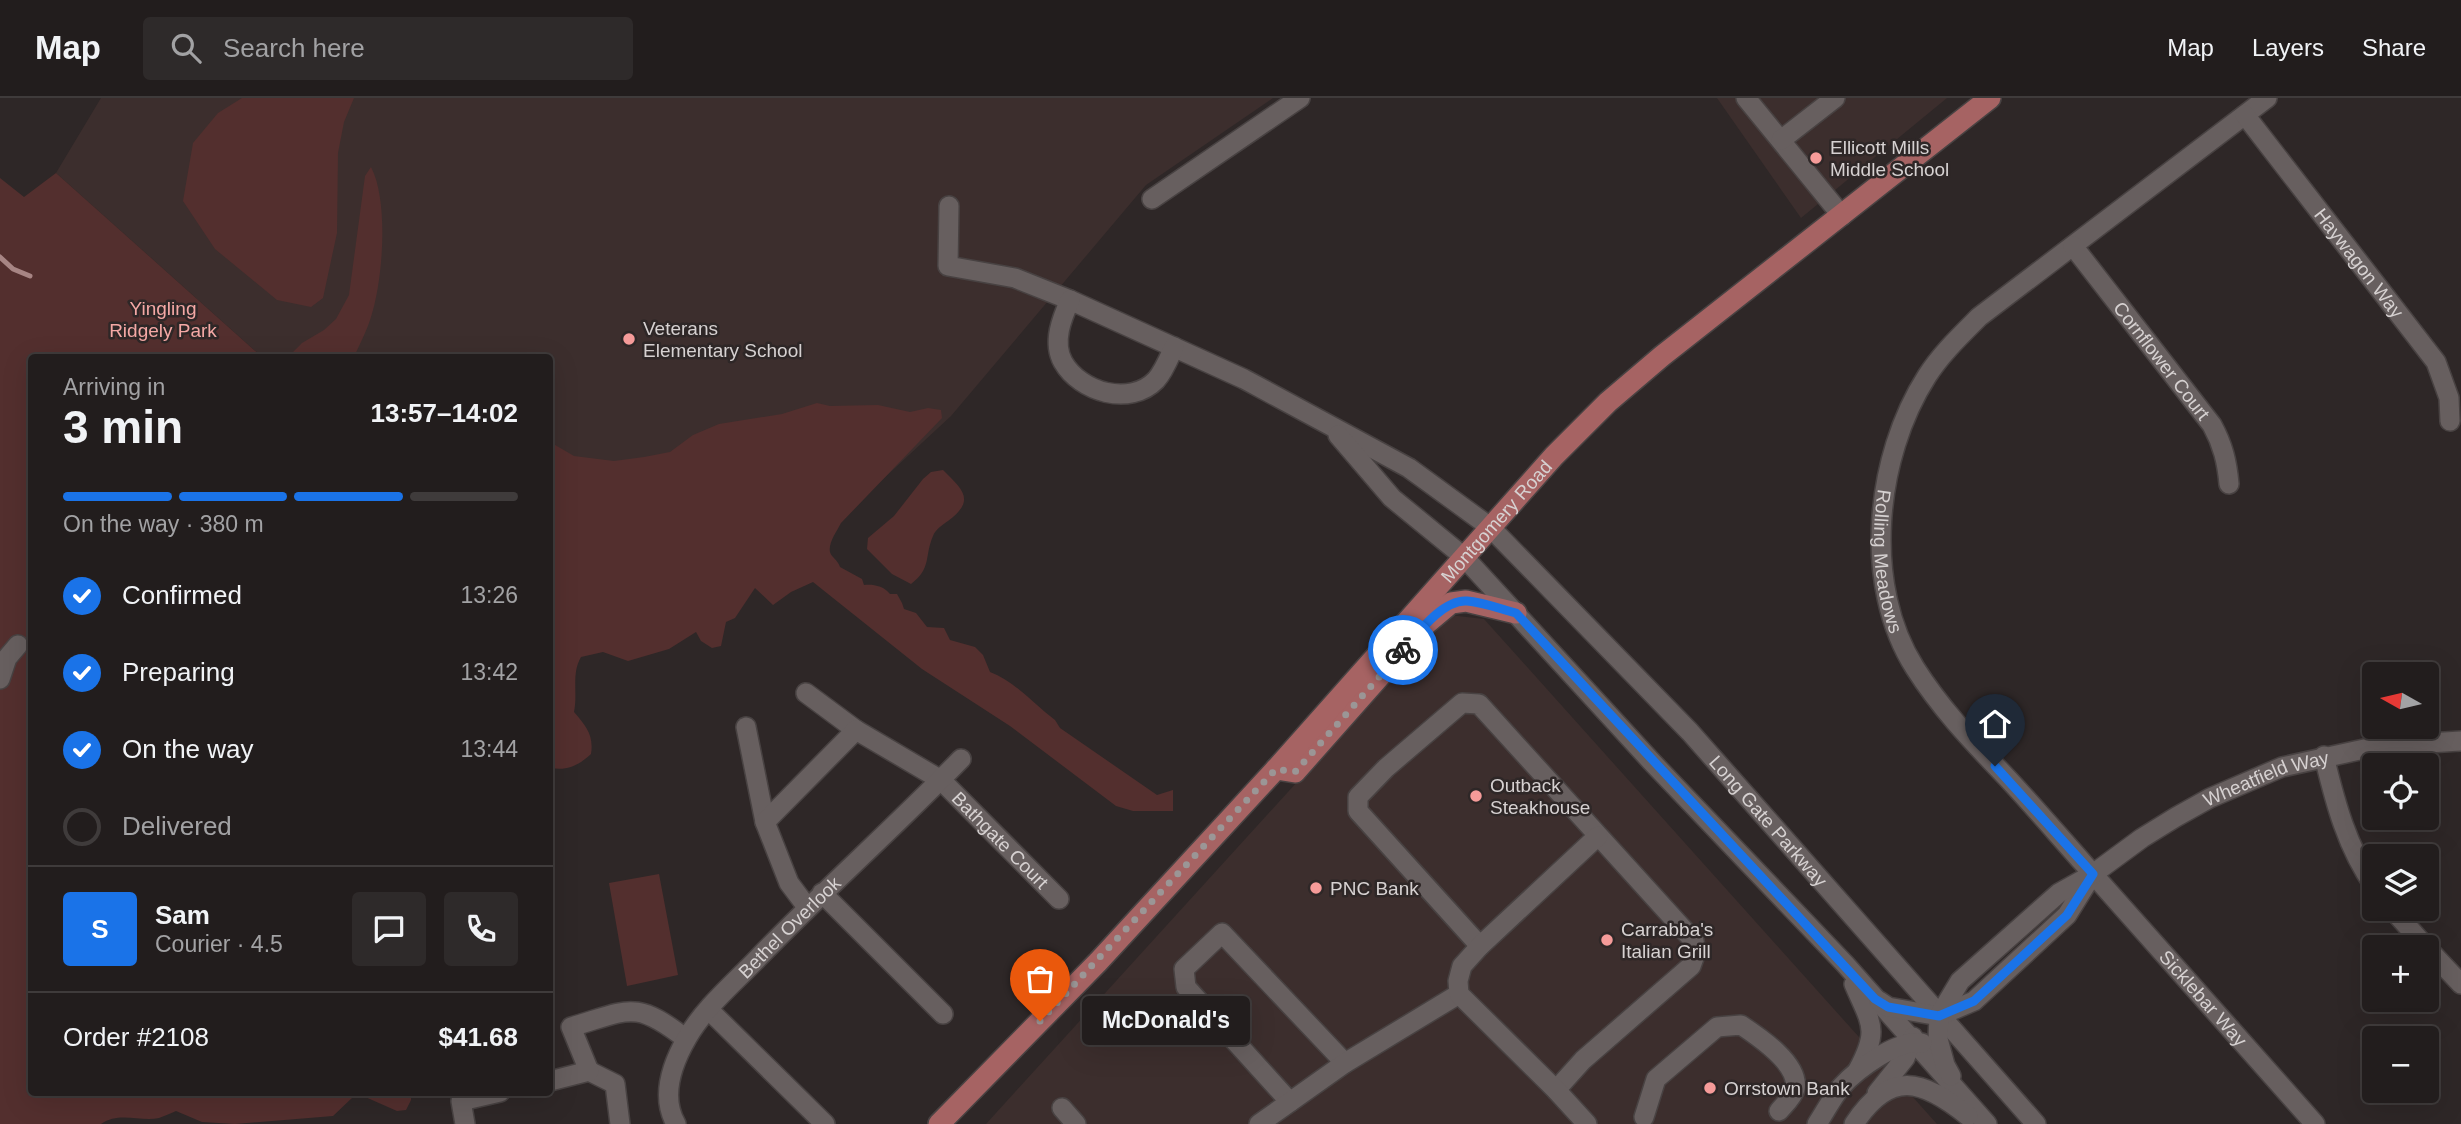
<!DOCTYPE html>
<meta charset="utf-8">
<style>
:root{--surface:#221d1d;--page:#2e2a2a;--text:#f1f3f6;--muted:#a2a2a4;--line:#3f3b3b;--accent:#1a73e8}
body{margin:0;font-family:Helvetica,sans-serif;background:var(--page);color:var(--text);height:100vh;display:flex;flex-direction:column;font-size:26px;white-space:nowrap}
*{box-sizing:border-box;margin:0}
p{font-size:23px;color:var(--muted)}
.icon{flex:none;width:38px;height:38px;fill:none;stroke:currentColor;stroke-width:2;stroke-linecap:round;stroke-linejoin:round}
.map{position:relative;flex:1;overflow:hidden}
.drawer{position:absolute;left:28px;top:256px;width:525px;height:742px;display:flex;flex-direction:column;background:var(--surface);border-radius:7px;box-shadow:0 7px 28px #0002,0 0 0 2px var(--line)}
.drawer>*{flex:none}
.needle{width:46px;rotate:278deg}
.buttons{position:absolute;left:2362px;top:564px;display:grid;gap:14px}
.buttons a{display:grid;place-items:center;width:77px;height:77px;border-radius:7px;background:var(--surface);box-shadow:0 7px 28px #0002,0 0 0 2px var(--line);font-size:35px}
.pin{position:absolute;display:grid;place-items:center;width:60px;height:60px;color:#fff;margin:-72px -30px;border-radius:50% 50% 50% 0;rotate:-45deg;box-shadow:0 0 7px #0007}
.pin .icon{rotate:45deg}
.courier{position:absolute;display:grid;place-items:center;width:70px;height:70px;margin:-35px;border:5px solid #1a73e8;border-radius:50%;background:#fff;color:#222;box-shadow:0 2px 9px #0007}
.bubble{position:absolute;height:49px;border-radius:7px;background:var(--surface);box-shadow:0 7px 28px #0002,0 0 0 2px var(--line);font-size:23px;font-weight:600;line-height:49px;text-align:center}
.overview em{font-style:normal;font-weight:600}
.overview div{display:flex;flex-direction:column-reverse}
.overview{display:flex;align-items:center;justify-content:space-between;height:119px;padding:0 35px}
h1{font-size:46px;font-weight:600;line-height:52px}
.bar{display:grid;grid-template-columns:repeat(4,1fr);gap:10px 7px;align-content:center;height:84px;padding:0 35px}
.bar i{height:9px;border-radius:5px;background:var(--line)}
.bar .selected{background:var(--accent)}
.bar p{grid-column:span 4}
.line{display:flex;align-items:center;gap:18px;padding:0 35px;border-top:2px solid var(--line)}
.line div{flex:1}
.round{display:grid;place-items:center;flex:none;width:74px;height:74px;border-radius:7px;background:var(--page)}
ol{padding:0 35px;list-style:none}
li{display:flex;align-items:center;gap:21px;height:77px}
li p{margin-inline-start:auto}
li .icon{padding:7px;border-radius:50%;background:var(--accent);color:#fff;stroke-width:4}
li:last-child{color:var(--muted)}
li i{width:38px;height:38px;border:4px solid var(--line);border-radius:50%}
header{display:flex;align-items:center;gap:42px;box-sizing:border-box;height:98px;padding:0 35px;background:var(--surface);border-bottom:2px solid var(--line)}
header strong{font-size:33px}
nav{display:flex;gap:38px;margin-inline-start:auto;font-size:24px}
.search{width:490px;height:63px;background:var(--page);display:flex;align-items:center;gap:18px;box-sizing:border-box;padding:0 24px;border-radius:7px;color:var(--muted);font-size:26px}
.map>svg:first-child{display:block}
</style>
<header>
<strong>Map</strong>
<div class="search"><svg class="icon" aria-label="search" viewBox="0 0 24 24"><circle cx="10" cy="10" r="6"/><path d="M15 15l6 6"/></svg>Search here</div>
<nav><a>Map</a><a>Layers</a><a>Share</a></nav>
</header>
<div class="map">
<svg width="2461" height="1026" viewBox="0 0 2461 1026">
<rect width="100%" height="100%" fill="#2e2727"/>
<path fill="#3c2e2d" d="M101 0H1273L1146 87 951 318 771 485 550 424V259H262L56 75Z
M1717 0H1947L1801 120Z
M1449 517 1484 521 1937 1026H986Z"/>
<path fill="#532f2e" d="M242 0H354L344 24 338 55 337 135 323 200 311 209 277 202 215 151 183 103 193 45 218 15Z
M371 69C389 103 383 182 371 219 367 232 360 246 354 259H288L302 245 324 232 336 221 349 197 365 78Z
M56 75 262 259H32V994H411V1002L406 1012 397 1013 363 998 353 999 333 1018 235 1026 202 1024 176 1013C171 1015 165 1018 159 1020 140 1024 119 1013 101 1026H0V80L24 99Z
M817 305 830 308 878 307 910 314 928 310 941 312 942 320 841 425C837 433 828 445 830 454 831 459 838 462 840 469L862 481 864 487C873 486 884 488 890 496H897L902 505 904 511 916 515 927 529 944 530 950 542 975 549 983 557 990 574C1015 583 1033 606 1055 622L1060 630 1157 697 1173 692V713H1133L1116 708 1010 628 922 571 813 484 791 494 773 507 755 490 735 520 726 524 721 548 712 550 701 543 696 534 669 551 628 563 603 554 581 559C571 576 578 595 574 614 586 628 594 637 591 656 579 667 568 673 551 670L550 672V344L574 358 614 363 644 359 670 354 693 337 719 326 782 316Z
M943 372C963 392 976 402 948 423 942 427 935 432 933 438 924 459 932 470 911 486L892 476 867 451 868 440 894 418 923 381 931 374Z
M659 776 678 877 627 888 609 785Z"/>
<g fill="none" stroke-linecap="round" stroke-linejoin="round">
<path stroke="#a78584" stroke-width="5" d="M0 159 13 171 30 178"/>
<g stroke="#484242" stroke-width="22">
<g id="minor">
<path d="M1746 0 1842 118"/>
<path id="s1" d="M2267 0 1979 219C1960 238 1941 256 1927 278 1875 359 1862 487 1915 570 1943 614 1975 646 2010 683 2035 710 2059 738 2084 766 2161 852 2238 939 2315 1026"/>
<path id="s2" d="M2245 17 2436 264 2449 300 2450 323"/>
<path d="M1781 42 1835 0"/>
<path d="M1152 101 1300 0"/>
<path id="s3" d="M949 108 948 168 1015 180 1070 202 1244 281 1409 370 1490 429 1690 634 2036 1026"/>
<path id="s4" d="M2073 148 2212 327C2223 347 2227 364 2229 386"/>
<path d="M1070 202C1062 220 1052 244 1063 264 1080 294 1130 309 1156 282 1164 273 1169 260 1174 249"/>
<path d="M1338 337 1392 400 1464 459 1651 663 1845 866 1987 1026"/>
<path d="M0 581 7 560 18 547"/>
<path d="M806 595 856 632"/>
<path d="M746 629 765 724"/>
<path d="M2324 658C2335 704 2347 750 2375 789"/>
<path d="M822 795 943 916"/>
<path id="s5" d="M807 809 789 785 765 724 856 632 941 682 1059 801"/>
<path d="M2391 810 2426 849"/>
<path d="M1480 848 1358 713V699L1386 670 1462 605 1479 606 1694 843 1696 854 1691 868 1583 962 1556 992"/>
<path d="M2427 850 2461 886"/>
<path d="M1854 886C1871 926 1880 931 1858 972"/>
<path d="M1879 903 1888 909 1939 918 1974 903 2067 817 2092 777"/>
<path d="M709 912 825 1026"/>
<path d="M589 973 615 986 620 1026"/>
<path id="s6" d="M1951 978 1945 967 1938 941 1939 918 1960 883 2059 795 2093 776 2142 740 2176 719 2210 700 2282 669 2378 648 2461 643"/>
<path d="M550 983 589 973 571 929C629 912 635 901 686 941"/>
<path d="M1877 995 1905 960 1913 939"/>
<path d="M1290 1004 1186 889 1184 871 1222 835 1345 965"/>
<path d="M1062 1010 1076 1026"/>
<path d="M1644 1019 1656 981 1717 929 1741 927C1759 939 1800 966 1795 991 1793 999 1784 1007 1779 1013"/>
<path d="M465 1026 461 1003 500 994"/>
<path id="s7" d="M676 1026C660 998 672 966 687 940 704 910 734 885 758 860 824 792 895 729 961 661"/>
<path d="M1259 1026 1345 965 1459 896"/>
<path d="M1587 1026 1556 992 1459 896 1458 883 1462 868 1480 848 1598 738"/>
<path d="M1817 1026C1825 1014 1832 1000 1841 989 1857 971 1898 941 1922 945"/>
<path d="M1854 1026C1890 971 1922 981 1968 1018"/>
</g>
</g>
<g stroke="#484242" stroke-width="24">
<g id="major">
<path d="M1276 671 1295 674 1426 526 1451 505 1466 503 1516 515"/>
<path id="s8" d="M939 1026 1098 864 1276 671 1554 358 1608 304 1662 258 1990 0"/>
</g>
</g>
<use href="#minor" stroke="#675f5f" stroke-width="19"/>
<use href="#major" stroke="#a66363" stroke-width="21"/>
</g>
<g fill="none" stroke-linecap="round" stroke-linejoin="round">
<path stroke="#9b9696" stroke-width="7" stroke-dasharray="0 12.6" d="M1040 923 1276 671 1295 674 1403 552"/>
<path stroke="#1a73e8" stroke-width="9" d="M1403 552C1418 535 1443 501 1467 503 1483 504 1500 511 1516 515L1875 901 1888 909 1939 918 1974 903 2067 817 2093 776 1995 668"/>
</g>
<g fill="#f59b99" stroke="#2e2727" stroke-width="2.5">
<circle cx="1816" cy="60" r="7"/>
<circle cx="629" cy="241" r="7"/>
<circle cx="1476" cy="698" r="7"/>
<circle cx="1316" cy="790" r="7"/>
<circle cx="1607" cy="842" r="7"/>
<circle cx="1710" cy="990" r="7"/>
</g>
<g text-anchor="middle" stroke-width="5" stroke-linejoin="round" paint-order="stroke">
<g font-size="19" fill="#d6d1d1" stroke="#2e2727" text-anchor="start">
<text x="1830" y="56">Ellicott Mills<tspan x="1830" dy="22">Middle School</tspan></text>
<text x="643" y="237">Veterans<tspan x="643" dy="22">Elementary School</tspan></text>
<text x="1490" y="694">Outback<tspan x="1490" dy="22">Steakhouse</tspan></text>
<text x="1330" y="797">PNC Bank</text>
<text x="1621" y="838">Carrabba's<tspan x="1621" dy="22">Italian Grill</tspan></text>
<text x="1724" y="997">Orrstown Bank</text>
</g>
<g font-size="19" fill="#d6d1d1" stroke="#2e2727">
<text dy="7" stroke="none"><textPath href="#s2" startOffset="187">Haywagon Way</textPath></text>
<text dy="7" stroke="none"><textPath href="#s4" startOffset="145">Cornflower Court</textPath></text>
<text dy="7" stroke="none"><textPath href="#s8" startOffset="821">Montgomery Road</textPath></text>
<text dy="7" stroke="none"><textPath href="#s1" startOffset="635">Rolling Meadows</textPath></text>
<text dy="7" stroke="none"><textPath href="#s6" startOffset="474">Wheatfield Way</textPath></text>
<text dy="7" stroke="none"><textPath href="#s3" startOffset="1071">Long Gate Parkway</textPath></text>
<text dy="7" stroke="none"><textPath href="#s5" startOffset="408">Bathgate Court</textPath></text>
<text dy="7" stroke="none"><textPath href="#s7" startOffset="242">Bethel Overlook</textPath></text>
<text dy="7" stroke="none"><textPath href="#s1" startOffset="1186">Sicklebar Way</textPath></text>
</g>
<g font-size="19" fill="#f4a8a5" stroke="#2e2727">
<text x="163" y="217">Yingling<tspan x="163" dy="22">Ridgely Park</tspan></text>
</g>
</g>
</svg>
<div class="buttons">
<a><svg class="needle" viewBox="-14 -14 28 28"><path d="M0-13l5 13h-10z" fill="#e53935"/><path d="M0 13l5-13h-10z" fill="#a2a2a4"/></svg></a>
<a><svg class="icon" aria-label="locate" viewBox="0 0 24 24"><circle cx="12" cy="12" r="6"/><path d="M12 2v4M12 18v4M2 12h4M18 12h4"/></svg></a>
<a><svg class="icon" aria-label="layers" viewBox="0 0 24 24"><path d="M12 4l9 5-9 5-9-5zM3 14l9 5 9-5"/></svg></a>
<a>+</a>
<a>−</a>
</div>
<div class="pin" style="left:1040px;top:923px;background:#ea580c"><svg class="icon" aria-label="bag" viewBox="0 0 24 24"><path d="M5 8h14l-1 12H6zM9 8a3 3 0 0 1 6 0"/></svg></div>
<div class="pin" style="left:1995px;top:668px;background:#1f2937"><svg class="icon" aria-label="home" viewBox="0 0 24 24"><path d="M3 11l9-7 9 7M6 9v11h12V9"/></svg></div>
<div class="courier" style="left:1403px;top:552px"><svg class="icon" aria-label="bike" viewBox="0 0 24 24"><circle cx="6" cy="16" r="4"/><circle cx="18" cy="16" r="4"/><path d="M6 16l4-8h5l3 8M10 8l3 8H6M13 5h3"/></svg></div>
<div class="bubble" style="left:1082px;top:898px;width:168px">McDonald's</div>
<section class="drawer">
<div class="overview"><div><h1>3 min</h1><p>Arriving in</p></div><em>13:57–14:02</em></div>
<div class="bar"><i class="selected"></i><i class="selected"></i><i class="selected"></i><i></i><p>On the way · 380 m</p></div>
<ol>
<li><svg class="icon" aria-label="check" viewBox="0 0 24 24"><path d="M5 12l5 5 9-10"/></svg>Confirmed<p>13:26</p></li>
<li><svg class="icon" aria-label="check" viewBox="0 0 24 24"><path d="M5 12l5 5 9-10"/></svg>Preparing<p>13:42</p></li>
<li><svg class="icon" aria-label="check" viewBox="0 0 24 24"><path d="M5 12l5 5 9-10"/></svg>On the way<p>13:44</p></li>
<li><i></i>Delivered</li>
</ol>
<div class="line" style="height:126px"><b class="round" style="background:var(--accent);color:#fff">S</b><div><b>Sam</b><p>Courier · 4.5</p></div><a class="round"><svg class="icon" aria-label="chat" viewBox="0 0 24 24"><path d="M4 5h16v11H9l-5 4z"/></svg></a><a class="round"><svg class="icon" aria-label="phone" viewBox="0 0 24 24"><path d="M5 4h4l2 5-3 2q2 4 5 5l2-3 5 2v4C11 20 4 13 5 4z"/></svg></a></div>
<div class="line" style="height:91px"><div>Order #2108</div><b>$41.68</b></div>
</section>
</div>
